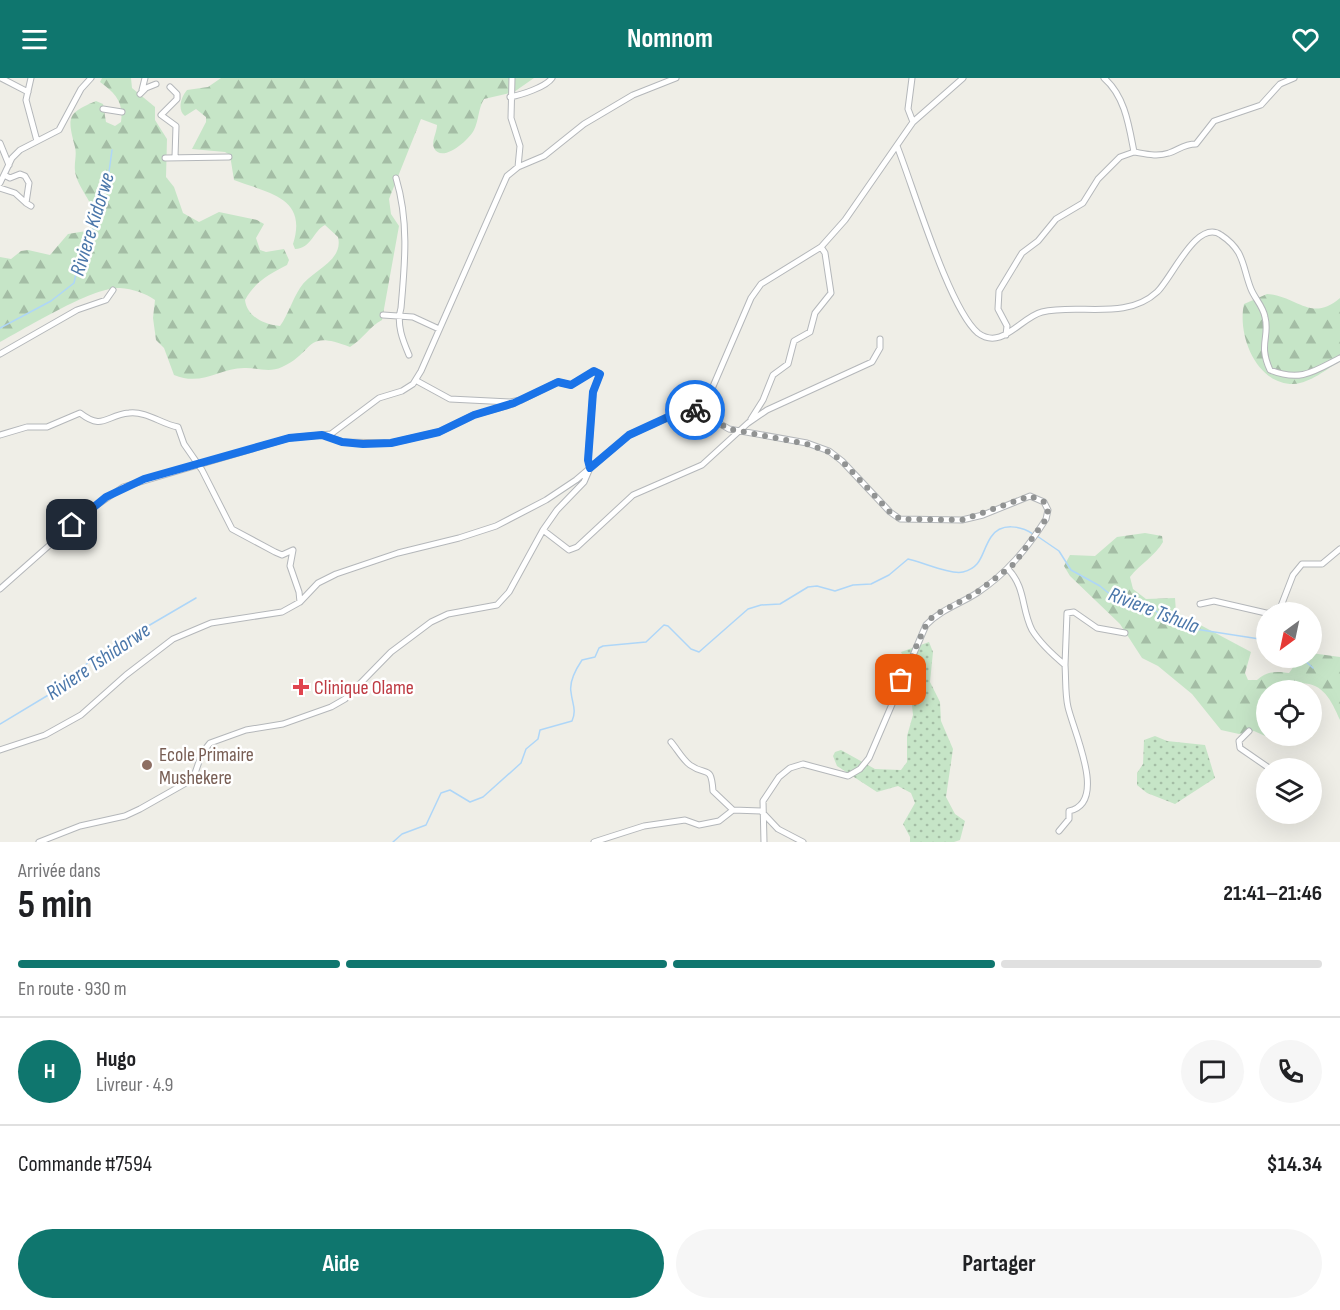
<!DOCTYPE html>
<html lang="fr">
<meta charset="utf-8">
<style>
:root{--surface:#fff;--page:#f6f6f6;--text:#202124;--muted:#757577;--line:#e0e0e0;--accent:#0f766e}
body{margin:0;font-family:"Sofia Sans Condensed",sans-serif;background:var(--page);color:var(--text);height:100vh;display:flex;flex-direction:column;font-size:22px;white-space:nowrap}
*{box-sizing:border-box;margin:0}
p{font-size:20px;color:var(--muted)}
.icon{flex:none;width:33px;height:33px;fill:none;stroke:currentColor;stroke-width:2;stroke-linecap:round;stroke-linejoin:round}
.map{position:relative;height:764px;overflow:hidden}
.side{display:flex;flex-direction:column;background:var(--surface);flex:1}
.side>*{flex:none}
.needle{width:39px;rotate:213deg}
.fabs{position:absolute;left:1256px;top:524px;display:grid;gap:12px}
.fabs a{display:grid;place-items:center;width:66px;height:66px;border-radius:50%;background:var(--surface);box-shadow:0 6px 24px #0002;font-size:30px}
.pin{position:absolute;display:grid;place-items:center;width:51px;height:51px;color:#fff;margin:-26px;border-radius:12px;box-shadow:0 3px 9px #0006}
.courier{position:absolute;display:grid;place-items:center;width:60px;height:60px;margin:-30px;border:4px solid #1a73e8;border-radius:50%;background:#fff;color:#222;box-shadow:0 2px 8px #0007}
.headline em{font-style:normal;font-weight:700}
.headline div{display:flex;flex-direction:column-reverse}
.headline{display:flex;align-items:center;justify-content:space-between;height:102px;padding:0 18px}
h1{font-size:39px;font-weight:700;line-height:45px}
.bar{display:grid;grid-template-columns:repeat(4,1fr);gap:9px 6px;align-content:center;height:72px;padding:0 18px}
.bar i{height:8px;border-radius:4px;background:var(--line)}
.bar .on{background:var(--accent)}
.bar p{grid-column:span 4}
.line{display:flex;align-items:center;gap:15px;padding:0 18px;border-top:2px solid var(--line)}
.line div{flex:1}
.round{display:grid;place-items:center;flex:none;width:63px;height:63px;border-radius:32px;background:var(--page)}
.button{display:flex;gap:12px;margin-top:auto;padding:12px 18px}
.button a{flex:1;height:69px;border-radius:36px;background:var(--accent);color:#fff;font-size:24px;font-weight:700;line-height:69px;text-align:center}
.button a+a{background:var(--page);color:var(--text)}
header{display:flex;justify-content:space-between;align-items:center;height:78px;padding:0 18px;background:var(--accent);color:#fff;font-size:27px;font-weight:700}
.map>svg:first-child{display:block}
</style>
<header><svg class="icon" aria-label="menu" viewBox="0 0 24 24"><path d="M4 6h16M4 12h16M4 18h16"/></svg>Nomnom<svg class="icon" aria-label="heart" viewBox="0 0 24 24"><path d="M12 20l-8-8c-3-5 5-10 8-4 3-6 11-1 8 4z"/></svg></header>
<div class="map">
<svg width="1340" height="764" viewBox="0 0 1340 764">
<defs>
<pattern id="grass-dots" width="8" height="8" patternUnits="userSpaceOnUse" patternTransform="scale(1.5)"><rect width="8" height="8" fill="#c6e5c7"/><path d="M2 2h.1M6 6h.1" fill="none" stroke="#a4bda5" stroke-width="1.8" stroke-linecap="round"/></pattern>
<pattern id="forest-firs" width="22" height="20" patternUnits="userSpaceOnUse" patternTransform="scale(1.5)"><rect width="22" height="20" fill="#c6e5c7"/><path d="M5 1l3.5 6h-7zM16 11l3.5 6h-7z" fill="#a4bda5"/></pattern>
</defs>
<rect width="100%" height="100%" fill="#efeee7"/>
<path fill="url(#grass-dots)" d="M929 564 933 574 930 604 940 624 941 643 953 671 946 719 955 736 965 743 960 762 954 764H910V759L903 746 915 725 911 715 898 708 877 714 837 688 833 678 835 674 841 672 875 691 901 692 907 684V658L913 637 908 589 901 574Z
M1155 658 1167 663 1205 667 1215 700 1175 726 1147 715 1137 707V695L1143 686 1144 662Z"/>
<path fill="url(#forest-firs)" d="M102 0H131L132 10 155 29V42L167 61 166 99 174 109 183 135 199 144 219 134 257 142 264 146 256 160 260 172 266 174 284 171 289 182 287 187C269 196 255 204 245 222 247 239 265 247 280 248 288 237 292 222 300 210 311 192 344 184 338 159L325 147C313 153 312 170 295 171L293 166C308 119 268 115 234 102L230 77 225 74 192 71 206 44V39L196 31 185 38C177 32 181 19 187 12L208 9 221 0H534L514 14 484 21C478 31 479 42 474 52 469 62 442 86 434 70 431 64 437 54 437 47L421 41 389 121 391 136 399 148 382 242C369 249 363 261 350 269 303 251 317 273 282 289 269 295 260 290 246 290 220 289 203 309 174 297L164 270 156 262 153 240 155 222C145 215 133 211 120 210 94 208 26 250 0 264V179L11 181 21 173 28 172 50 177 68 156 86 153 94 146C98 127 77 111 75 93 74 85 77 77 75 69 67 39 67 35 96 23L103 26 106 44 115 48 121 44C124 24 115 15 100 4Z
M1267 216C1297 218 1311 245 1340 220V283C1327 291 1310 305 1294 306 1257 307 1237 258 1244 226Z
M1145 455 1162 458 1163 464C1155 478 1140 486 1130 499L1133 511 1146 521 1175 520 1176 534 1251 574 1245 595 1248 602H1257C1267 593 1276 593 1289 595L1294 588V579H1311V575L1340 579V642C1330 619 1320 599 1289 607L1286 612H1266V657H1272V661L1254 653 1239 656 1221 652 1192 616 1158 588 1142 580 1120 546 1070 498 1064 488 1070 477 1095 478 1117 459Z"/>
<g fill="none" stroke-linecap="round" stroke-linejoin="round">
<path stroke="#aed6f8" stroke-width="1.5" d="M0 250 51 223 74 205 79 183 99 138 96 118 108 101 112 72
M1037 458 1059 473 1071 492 1100 508 1118 523 1147 525 1165 541 1195 551 1266 562
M1301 579 1313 590
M0 646 50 616 95 579 196 520
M393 764 402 756 426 747 441 715 450 712 470 724 483 719 521 685 526 671 538 661 540 652 572 643C577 632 572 625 571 614 569 604 576 591 582 582L595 579 599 570 603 568 646 564 664 547 668 548 691 571 699 574 748 531 761 527 780 526 808 509 817 508 835 513 853 507 871 506 889 497 908 481C922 484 951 497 963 494 983 489 981 474 991 459 1001 444 1021 448 1033 456"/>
<g stroke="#b4b7ba" stroke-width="7">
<path id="minor" d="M1 0 28 14
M31 0 26 22 37 63
M512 0 511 40 520 68 518 89
M912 0 908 31 913 44
M170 9 177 16V21L161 37 176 48 175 79
M142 12 145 0
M140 16 146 10 156 6
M510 19C521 17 546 9 552 0
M103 31 122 34
M0 65 9 87
M897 68C913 108 949 231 978 255 1002 273 1021 239 1042 234 1078 225 1126 243 1157 214 1172 200 1197 140 1221 157 1245 173 1242 188 1251 211 1255 221 1263 228 1265 239 1270 259 1258 266 1270 292 1300 304 1313 294 1340 280
M1134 74C1146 76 1157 79 1169 75 1179 72 1183 66 1196 66L1214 43 1261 27 1280 6 1294 0
M165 80 229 79
M4 97 10 100 20 96 25 98 29 105 26 125 31 128
M396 100C409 143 405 185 401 230 396 246 403 263 409 277
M0 105 12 80 20 72 59 52 81 11 91 0
M0 110 15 115 26 125
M383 237 413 239 439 251
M1006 257 1007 248 998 231 999 213 1022 175 1038 163 1056 141 1083 125 1098 101 1120 79 1134 74C1129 48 1125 18 1104 0
M0 276 77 232 106 222 113 212
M691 329 729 351 807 365 829 373 842 383 890 434 900 441 962 442 983 437 1030 418 1044 424 1048 432 1046 441C1027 471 1007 495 977 515 960 526 940 532 926 547L869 680 860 691 848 698 803 686 790 690 779 699 763 723 764 764
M751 341 763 322 773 297 788 286 794 263 810 254 815 235 831 215 825 175 821 169
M0 357 27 349H47L80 335C103 353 106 337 129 335 147 333 161 346 178 349L184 366 202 392 232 451 275 474 282 477 293 472 290 488 299 514 300 524
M323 357 343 364 391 365 439 354 474 337 513 326
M543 452 569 472 577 469 633 417 702 387 748 345 767 332 872 284 880 270V261
M1008 491C1026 510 1021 530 1032 552 1040 565 1053 577 1065 587 1066 601 1065 616 1068 629 1074 655 1108 725 1069 733V741L1059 753
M0 511 87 434 123 409 289 360 331 356 379 320 402 313 413 306 421 293 507 98 518 89 544 78 584 46 633 17 676 0
M1200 526 1214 523 1266 535
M1270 534 1281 528 1293 497 1302 486H1322L1340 471
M1065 587 1067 535 1074 534 1097 550 1125 555
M1249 653 1239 663 1240 670 1269 690
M671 664C677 671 683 682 690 687 707 699 711 686 713 713L733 732
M0 672 45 657 81 637 126 597 173 561 211 545 282 534 300 524 318 505 336 496 398 475 459 460 496 448 546 422 576 402 629 357 691 329 711 313 751 220 761 206 821 169 845 142 913 44 963 0
M39 764 80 748 125 738 140 731 193 701 202 675 210 665 246 652 283 646 331 629 345 621 391 574 431 544 448 536 497 527 509 514 543 452 557 432 584 404 590 390 588 382 593 314 600 296 594 293 571 307 558 304 521 322 510 324 450 321 417 303
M594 764 644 748 685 742 699 747 719 743 733 732 761 733 778 751 803 764"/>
</g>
<use href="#minor" stroke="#fff" stroke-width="5"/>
</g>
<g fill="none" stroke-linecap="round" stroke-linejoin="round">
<path stroke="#919393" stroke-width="6" stroke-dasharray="0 10.8" d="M695 332 729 351 807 366 829 374 842 383 890 434 900 441 962 442 1030 418 1044 424 1048 432 1046 441 1014 486 976 515 933 538 926 547 901 602"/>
<path stroke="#1a73e8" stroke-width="8" d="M72 447 106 419 144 401 289 360 322 357 342 364 363 366 391 365 439 354 474 337 514 325 558 304 571 307 594 293 600 296 593 314 588 382 590 390 629 357 690 329 695 332"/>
</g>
<path fill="#e0444e" stroke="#fff" stroke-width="2" d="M298 600h6v6h6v6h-6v6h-6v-6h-6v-6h6z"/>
<circle fill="#8d6e63" stroke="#fff" stroke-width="2" cx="147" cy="687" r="6"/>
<g text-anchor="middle" stroke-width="5" stroke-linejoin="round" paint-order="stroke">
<g font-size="20" fill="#be3a42" stroke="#fff" text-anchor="start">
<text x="314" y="616">Clinique Olame</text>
</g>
<g font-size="20" fill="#785e54" stroke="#fff" text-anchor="start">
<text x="159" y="683">Ecole Primaire<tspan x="159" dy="23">Mushekere</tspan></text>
</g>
<g font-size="21" font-style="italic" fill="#4b77aa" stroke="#fff">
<text transform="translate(92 146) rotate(-73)" y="7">Riviere Kidorwe</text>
<text transform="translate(1154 532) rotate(21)" y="7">Riviere Tshula</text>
<text transform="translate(98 583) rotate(-34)" y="7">Riviere Tshidorwe</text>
</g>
</g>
</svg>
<div class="fabs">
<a><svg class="needle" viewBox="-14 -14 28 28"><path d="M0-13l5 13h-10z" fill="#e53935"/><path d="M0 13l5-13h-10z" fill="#757577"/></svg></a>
<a><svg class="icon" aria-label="locate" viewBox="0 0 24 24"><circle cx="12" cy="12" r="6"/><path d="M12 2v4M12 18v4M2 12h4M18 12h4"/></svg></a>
<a><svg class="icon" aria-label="layers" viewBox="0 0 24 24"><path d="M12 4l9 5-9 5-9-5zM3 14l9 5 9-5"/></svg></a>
</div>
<div class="pin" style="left:901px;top:602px;background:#ea580c"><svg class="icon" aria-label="bag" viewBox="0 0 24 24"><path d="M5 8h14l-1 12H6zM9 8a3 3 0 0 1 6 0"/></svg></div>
<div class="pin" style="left:72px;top:447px;background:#1f2937"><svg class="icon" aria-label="home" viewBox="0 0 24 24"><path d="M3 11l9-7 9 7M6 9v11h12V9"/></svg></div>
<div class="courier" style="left:695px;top:332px"><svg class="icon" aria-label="bike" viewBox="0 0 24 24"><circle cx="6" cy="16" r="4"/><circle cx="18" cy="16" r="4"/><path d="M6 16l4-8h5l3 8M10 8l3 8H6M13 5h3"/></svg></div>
</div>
<section class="side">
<div class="headline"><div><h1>5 min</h1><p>Arrivée dans</p></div><em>21:41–21:46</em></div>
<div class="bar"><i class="on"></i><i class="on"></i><i class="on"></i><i></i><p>En route · 930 m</p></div>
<div class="line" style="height:108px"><b class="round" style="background:var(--accent);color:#fff">H</b><div><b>Hugo</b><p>Livreur · 4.9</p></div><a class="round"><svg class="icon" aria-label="chat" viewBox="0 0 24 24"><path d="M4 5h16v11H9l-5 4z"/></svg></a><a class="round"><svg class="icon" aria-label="phone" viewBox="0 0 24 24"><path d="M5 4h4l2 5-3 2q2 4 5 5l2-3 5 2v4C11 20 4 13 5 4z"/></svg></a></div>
<div class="line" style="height:78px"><div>Commande #7594</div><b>$14.34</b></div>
<div class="button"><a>Aide</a><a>Partager</a></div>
</section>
